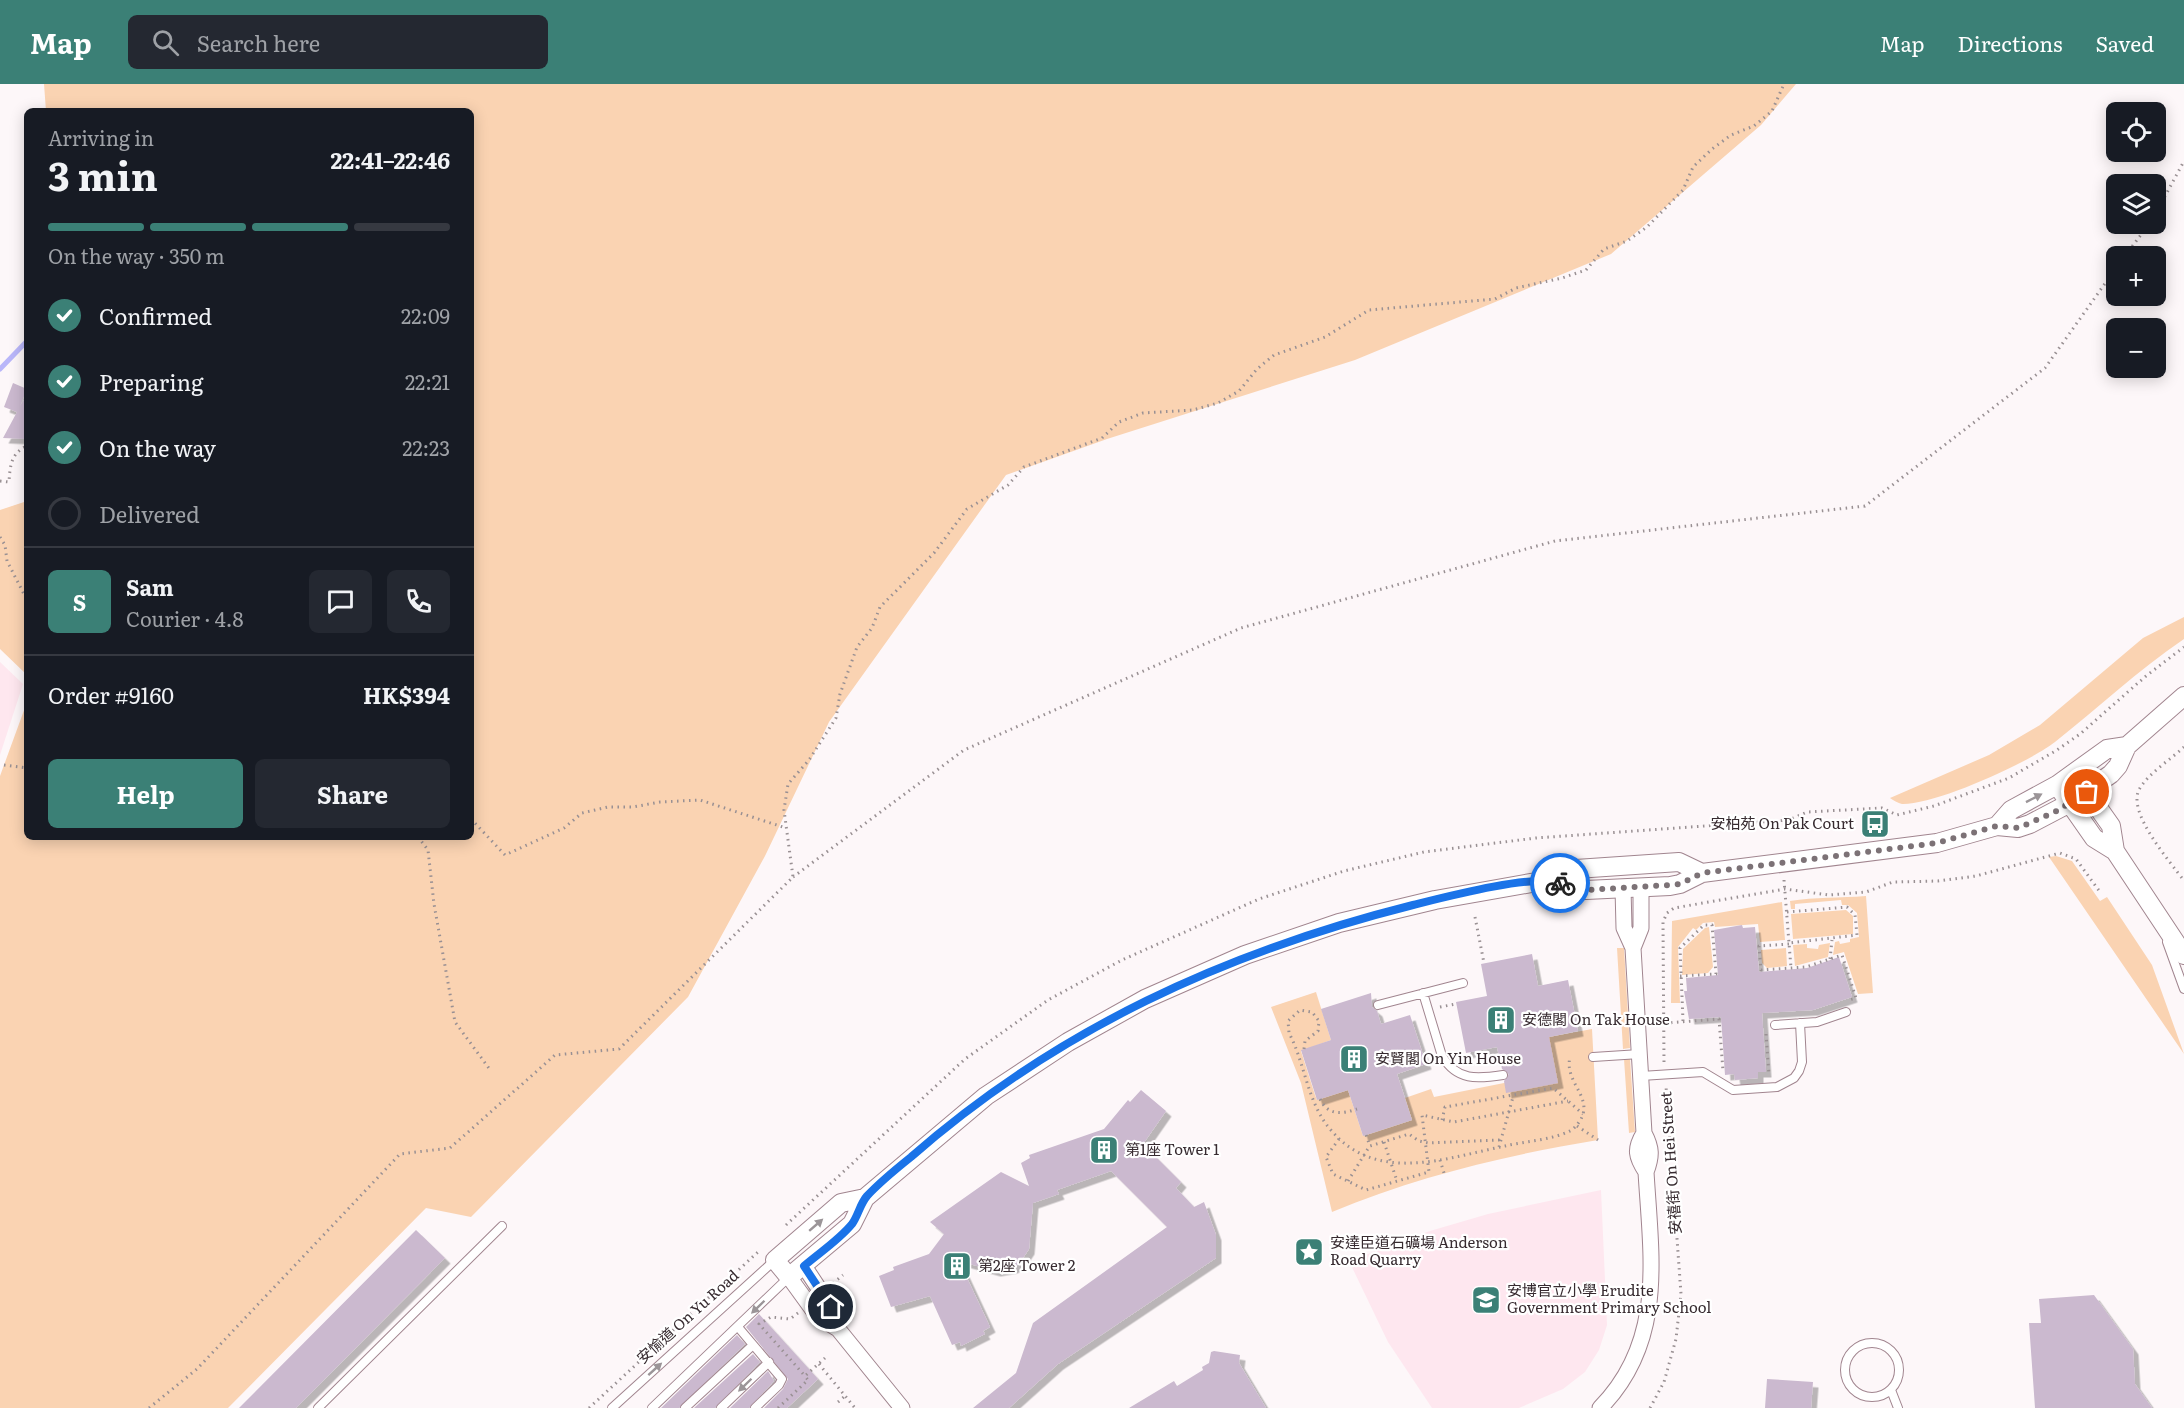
<!DOCTYPE html>
<meta charset="utf-8">
<style>
:root{--surface:#171b24;--page:#242831;--text:#f1f3f6;--muted:#9ea1a6;--line:#363941;--accent:#3b8076}
body{margin:0;font-family:Literata,"Noto Sans TC",serif;background:var(--page);color:var(--text);height:100vh;display:flex;flex-direction:column;font-size:22px;white-space:nowrap}
*{box-sizing:border-box;margin:0}
p{font-size:20px;color:var(--muted)}
.icon{flex:none;width:33px;height:33px;fill:none;stroke:currentColor;stroke-width:2;stroke-linecap:round;stroke-linejoin:round}
.map{position:relative;flex:1;overflow:hidden}
.details{position:absolute;left:24px;top:24px;width:450px;height:732px;display:flex;flex-direction:column;background:var(--surface);border-radius:9px;box-shadow:0 3px 15px #0003}
.details>*{flex:none}
.fabs{position:absolute;left:2106px;top:18px;display:grid;gap:12px}
.fabs a{display:grid;place-items:center;width:60px;height:60px;border-radius:9px;background:var(--surface);box-shadow:0 3px 15px #0003;font-size:30px}
.pin{position:absolute;display:grid;place-items:center;width:51px;height:51px;color:#fff;margin:-26px;border:3px solid #fff;border-radius:50%;box-shadow:0 2px 6px #0007}
.courier{position:absolute;display:grid;place-items:center;width:60px;height:60px;margin:-30px;border:4px solid #1a73e8;border-radius:50%;background:#fff;color:#222;box-shadow:0 2px 8px #0007}
.headline em{font-style:normal;font-weight:700}
.headline div{display:flex;flex-direction:column-reverse}
.headline{display:flex;align-items:center;justify-content:space-between;height:102px;padding:0 24px}
h1{font-size:39px;font-weight:700;line-height:45px}
.bar{display:grid;grid-template-columns:repeat(4,1fr);gap:9px 6px;align-content:center;height:72px;padding:0 24px}
.bar i{height:8px;border-radius:4px;background:var(--line)}
.bar .active{background:var(--accent)}
.bar p{grid-column:span 4}
.line{display:flex;align-items:center;gap:15px;padding:0 24px;border-top:2px solid var(--line)}
.line div{flex:1}
.round{display:grid;place-items:center;flex:none;width:63px;height:63px;border-radius:9px;background:var(--page)}
ol{padding:0 24px;list-style:none}
li{display:flex;align-items:center;gap:18px;height:66px}
li p{margin-inline-start:auto}
li .icon{padding:6px;border-radius:50%;background:var(--accent);color:#fff;stroke-width:4}
li:last-child{color:var(--muted)}
li i{width:33px;height:33px;border:3px solid var(--line);border-radius:50%}
.cta{display:flex;gap:12px;margin-top:auto;padding:12px 24px}
.cta a{flex:1;height:69px;border-radius:9px;background:var(--accent);color:#fff;font-size:24px;font-weight:700;line-height:69px;text-align:center}
.cta a+a{background:var(--page);color:var(--text)}
header{display:flex;align-items:center;gap:36px;box-sizing:border-box;height:84px;padding:0 30px;background:var(--accent);color:#fff}
header strong{font-size:28px}
nav{display:flex;gap:33px;margin-inline-start:auto;font-size:21px}
.search{width:420px;height:54px;background:var(--page);display:flex;align-items:center;gap:15px;box-sizing:border-box;padding:0 21px;border-radius:9px;color:var(--muted);font-size:22px}
.map>svg:first-child{display:block}
</style>
<header>
<strong>Map</strong>
<div class="search"><svg class="icon" aria-label="search" viewBox="0 0 24 24"><circle cx="10" cy="10" r="6"/><path d="M15 15l6 6"/></svg>Search here</div>
<nav><a>Map</a><a>Directions</a><a>Saved</a></nav>
</header>
<div class="map">
<svg width="2184" height="1324" viewBox="0 0 2184 1324">
<defs>
<filter id="shadow"><feDropShadow dx="5.5" dy="5.5" stdDeviation="0" flood-color="#0004"/></filter>
</defs>
<rect width="100%" height="100%" fill="#fdf7f9"/>
<path fill="#fee7ef" d="M0 578 23 600 0 671Z
M1601 1106 1607 1241 1599 1266 1585 1288 1563 1305 1519 1324H1432L1388 1258 1349 1177 1430 1147 1488 1130Z"/>
<path fill="#fad3b2" d="M44 0H1796L1761 41 1611 170 1355 276 1107 355 1006 391 829 638 765 772 688 913 471 1133 426 1124 228 1324H0V692L27 618V753H471V27H46Z
M27 417V591L0 565V426Z
M2184 533V555C2138 586 2098 624 2055 658 2028 679 1935 721 1902 720 1898 719 1893 716 1890 714L1989 671 2040 641 2143 554Z
M2056 772 2072 777 2100 817 2107 813 2152 881 2184 970 2049 773Z
M1866 812 1873 909 1858 910 1844 868 1833 871 1835 858 1839 857 1840 860 1850 858V855L1859 853 1857 829 1848 821H1842L1841 816 1795 820V825H1791L1790 817C1815 813 1840 814 1866 812Z
M1782 818 1785 856 1760 858 1758 840 1715 843 1714 838 1703 839 1696 846 1693 844 1678 863 1680 919H1671L1672 837Z
M1846 826 1853 832V850L1793 855 1791 830Z
M1709 843 1713 883 1708 889 1682 891 1683 865 1705 844Z
M1830 859 1828 873 1795 882 1793 861 1807 860V864L1818 865 1819 861Z
M1624 864 1630 964 1623 965 1617 864Z
M1786 864 1787 882 1767 884 1762 879 1761 866Z
M1316 908 1331 956 1301 967 1315 1011 1317 1016 1348 1006 1363 1052 1412 1036 1405 1014 1431 1005 1434 1013 1504 999 1549 953 1592 945 1598 1056C1507 1071 1418 1092 1332 1128L1301 999 1271 923Z
M1624 975H1630L1635 1048 1629 1049Z"/>
<g fill="none" stroke-linecap="round" stroke-linejoin="round">
<path stroke="#b9b6f9" stroke-width="5" d="M0 285 27 257"/>
</g>
<path fill="#cbb9cf" filter="url(#shadow)" d="M13 299 27 305 20 322 27 311V355L3 354 17 328 4 323Z
M1742 841 1743 844 1755 843 1759 888 1807 884 1839 873 1852 913 1813 926 1762 929 1766 988H1758V994L1735 996 1734 990 1725 991 1721 933 1689 935 1684 907H1687L1686 894 1718 891 1714 846Z
M1532 870 1538 902 1568 896 1578 947 1549 953 1558 999 1506 1009 1504 997 1509 990 1502 985 1497 963 1466 969 1456 918 1487 912 1481 880Z
M1371 909 1372 923 1377 927 1381 940 1410 931 1426 980 1397 990 1412 1036 1363 1052 1348 1006 1317 1016 1301 966 1331 956 1321 925Z
M1141 1006 1166 1027 1143 1060 1181 1098 1176 1104 1194 1123 1204 1118 1216 1151V1174L1058 1280 1009 1324H973L1016 1289 1033 1239 1167 1143 1111 1087 1057 1106 1059 1110 1033 1119 1029 1165 1019 1180 1012 1184 995 1187 959 1177 990 1243 983 1247 985 1250 961 1262 960 1258 952 1261 930 1212 891 1223 879 1192 894 1186 893 1183 929 1170 944 1150 930 1138 1001 1088 1029 1102 1021 1079 1030 1074 1029 1071 1104 1045 1128 1016 1130 1018Z
M416 1146 445 1174 296 1324H239Z
M2094 1211 2133 1265 2135 1300 2152 1324H2035L2029 1239H2041L2039 1215Z
M759 1230 818 1295 787 1324H764L783 1305 788 1295 746 1243Z
M737 1251 745 1260 679 1324H661Z
M1214 1267 1240 1271 1239 1279 1266 1324H1129L1174 1297 1177 1302 1203 1286 1202 1283 1209 1279 1211 1268Z
M753 1270 760 1278 715 1324H694Z
M768 1287 774 1297 749 1324H730Z
M1767 1295 1813 1298 1811 1324H1765Z"/>
<g fill="none" stroke-linecap="round" stroke-linejoin="round">
<g stroke="#a1858f" stroke-width="10">
<path id="service" d="M2167 858 2184 905
M1423 909 1442 972C1457 997 1477 995 1503 991
M1378 921 1463 899
M1775 941 1817 938 1846 928
M1593 973 1640 970
M1641 992 1703 988 1733 1006 1777 1003 1794 994 1799 987 1802 978 1800 939
M738 1243 782 1295 779 1301 755 1324
M1845 1286a27 27 0 1 1 54 0a27 27 0 1 1-54 0Z
M1891 1306 1898 1324
M318 1324 502 1142
M612 1324 775 1176
M652 1324 789 1193
M685 1324 753 1261
M721 1324 769 1278"/>
</g>
<g stroke="#a1858f" stroke-width="17">
<path id="minor" d="M1633 864 1641 844V803
M1644 1049C1634 1065 1636 1073 1646 1088
M804 1182 831 1223 838 1245
M789 1193 818 1233 838 1245 902 1324
M1600 1324C1666 1257 1651 1173 1646 1088 1652 1072 1652 1064 1644 1049L1633 864 1624 844 1623 804"/>
</g>
<g stroke="#a1858f" stroke-width="20">
<path id="tertiary" d="M2080 698 2111 742 2115 767
M2057 701 2094 754 2115 767 2184 871
M1997 742 2011 726 2057 701 2107 665 2127 662
M1548 796 1586 806 1670 802 1680 800 1702 789 1937 759 1997 742 2018 744 2030 740 2070 719 2111 690 2118 682 2127 662 2184 612
M865 1114 841 1119 775 1176 789 1193 852 1140 865 1114 986 1012 1068 958 1145 915 1245 871 1339 839 1435 816 1548 796 1576 785 1679 778 1702 789"/>
</g>
<path stroke="#999093" stroke-width="3" stroke-dasharray="1.5 4.5" stroke-linecap="butt" d="M2156 129 2184 77
M2125 172 2149 140
M0 397 9 398C10 382 11 369 27 362
M0 453 5 461 7 477 27 516
M2184 663C2170 676 2150 688 2140 704 2125 727 2170 777 2184 797
M4 681 27 684
M471 735 505 771 564 744 582 729 608 723H633L660 718 700 716 786 744
M418 753 428 766 434 820 455 938 491 987
M793 793 964 666 1241 544 1555 457 1865 422 2045 284 2116 184
M1784 796 1791 884
M1787 828 1847 823 1855 831 1857 851 1789 859
M1475 833 1484 879
M1789 860 1759 862 1761 886 1806 883 1842 871 1856 914 1849 916
M1830 875 1832 856
M1680 892 1716 890 1712 841H1704L1680 864 1683 937
M1440 923 1456 920
M1653 940 1719 935 1723 987
M1766 950 1769 991
M1304 965 1305 957 1318 947 1319 937 1312 928 1300 926 1288 937 1289 949C1305 979 1307 1018 1330 1045 1376 1101 1446 1074 1505 1062 1526 1057 1553 1056 1572 1046 1603 1017 1563 1002 1570 973
M1664 978 1663 838 1667 829 1674 824 1785 805 1829 811 1866 808 1893 798 1938 797 1976 792 2060 769 2076 775 2100 808
M1320 1015C1328 1032 1342 1030 1357 1025
M1442 1036 1445 1023 1553 1004 1583 1030
M1577 1042 1598 1056
M1366 1051 1370 1062 1409 1050 1419 1057 1428 1059 1501 1056
M1339 1055 1326 1073 1333 1090 1366 1106 1429 1088 1422 1031 1454 1038 1568 1017
M1384 1058 1397 1097
M1499 1063 1513 1013
M1440 1076 1444 1089
M1348 1097 1369 1063
M786 1141 965 975 1048 916 1122 876 1259 815 1344 787 1424 768 1536 754 1789 736 1807 728 1882 724 1897 731 1934 722 2009 694 2057 666 2080 650 2146 592 2184 563
M833 1199 843 1191
M798 1229 790 1235 771 1233 759 1240 805 1292 825 1274
M819 1280 855 1324
M838 1318 845 1312
M149 1324 197 1285 400 1070 450 1064 555 971 619 965 793 793 784 726 788 700 809 676 836 634 840 610 857 563 872 544 880 523 934 469 967 425 1008 401 1024 383 1102 354 1119 338 1143 329 1193 326 1218 319 1239 307 1257 285 1274 271 1325 253 1369 226 1495 215 1516 204 1562 194 1586 186 1604 165 1627 157 1647 143 1683 106 1693 83 1712 65 1731 51 1754 42 1772 27 1784 0
M589 1324 759 1167
M778 1324 808 1296 805 1292
M1650 1324 1664 1298 1676 1255 1681 1210 1666 1002"/>
<use href="#service" stroke="#fff" stroke-width="8"/>
<use href="#minor" stroke="#fff" stroke-width="15"/>
<use href="#tertiary" stroke="#fff" stroke-width="18"/>
</g>
<defs><path id="oneway-solid" d="M-6-.8H1V-3.2L6.5 0L1 3.2V.8H-6Z" transform="scale(1.5)"/></defs>
<g fill="#9b9598">
<use href="#oneway-solid" transform="translate(2034 714) rotate(-27)"/>
<use href="#oneway-solid" transform="translate(816 1141) rotate(-41)"/>
<use href="#oneway-solid" transform="translate(758 1223) rotate(136)"/>
<use href="#oneway-solid" transform="translate(655 1285) rotate(-42)"/>
<use href="#oneway-solid" transform="translate(745 1301) rotate(136)"/>
</g>
<g fill="none" stroke-linecap="round" stroke-linejoin="round">
<path stroke="#7c7276" stroke-width="6" stroke-dasharray="0 10.8" d="M1560 799 1586 806 1670 801 1680 800 1702 789 1937 759 1997 742 2018 744 2055 728 2087 708"/>
<path stroke="#1a73e8" stroke-width="8" d="M831 1223 804 1182C819 1169 839 1156 852 1140 858 1132 860 1120 867 1112 880 1098 896 1085 911 1073 1057 945 1226 868 1413 821 1445 813 1532 790 1560 799"/>
</g>
<defs>
<g id="bus-square" transform="scale(1.5)"><rect x="-9" y="-9" width="18" height="18" rx="4" fill="#3b8076" stroke="#fff"/><path d="M-5-6H5V4H4V6H2V4H-2V6H-4V4H-5ZM-3.5-4V0h7V-4ZM-3.5 1.2v1.5H-2V1.2ZM2 1.2v1.5H3.5V1.2Z" fill="#fff"/></g>
<g id="building-square" transform="scale(1.5)"><rect x="-9" y="-9" width="18" height="18" rx="4" fill="#3b8076" stroke="#fff"/><path d="M-4-6H4V6H1V3H-1V6H-4ZM-2.5-4.3h1.7v1.8h-1.7ZM.8-4.3h1.7v1.8H.8ZM-2.5-1h1.7V.8h-1.7ZM.8-1h1.7V.8H.8Z" fill="#fff"/></g>
<g id="sight-square" transform="scale(1.5)"><rect x="-9" y="-9" width="18" height="18" rx="4" fill="#3b8076" stroke="#fff"/><path d="M0-6L1.8-2.2L6-1.7L2.9 1.2L3.7 5.4L0 3.3L-3.7 5.4L-2.9 1.2L-6-1.7L-1.8-2.2Z" fill="#fff"/></g>
<g id="school-square" transform="scale(1.5)"><rect x="-9" y="-9" width="18" height="18" rx="4" fill="#3b8076" stroke="#fff"/><path d="M0-5L7-2L0 1L-7-2ZM-4 1L0 2.5L4 1V4Q0 6-4 4Z" fill="#fff"/></g>
</defs>
<g fill-rule="evenodd">
<use href="#bus-square" x="1875" y="740"/>
<use href="#building-square" x="1501" y="936"/>
<use href="#building-square" x="1354" y="975"/>
<use href="#building-square" x="1104" y="1066"/>
<use href="#sight-square" x="1309" y="1168"/>
<use href="#building-square" x="957" y="1182"/>
<use href="#school-square" x="1486" y="1216"/>
</g>
<g text-anchor="middle" stroke-width="4.5" stroke-linejoin="round" paint-order="stroke">
<g font-size="15" fill="#372b30" stroke="#fff" text-anchor="start">
<text x="1854" y="745" text-anchor="end">安柏苑 On Pak Court</text>
<text x="1522" y="941">安德閣 On Tak House</text>
<text x="1375" y="980">安賢閣 On Yin House</text>
<text x="1125" y="1071">第1座 Tower 1</text>
<text x="1330" y="1164">安達臣道石礦場 Anderson<tspan x="1330" dy="17">Road Quarry</tspan></text>
<text x="978" y="1187">第2座 Tower 2</text>
<text x="1507" y="1212">安博官立小學 Erudite<tspan x="1507" dy="17">Government Primary School</tspan></text>
</g>
<g font-size="15" fill="#372b30" stroke="#fff">
<text transform="translate(1671 1079) rotate(-94)" y="5">安禧街 On Hei Street</text>
<text transform="translate(688 1233) rotate(-42)" y="5">安愉道 On Yu Road</text>
</g>
</g>
</svg>
<div class="fabs">
<a><svg class="icon" aria-label="locate" viewBox="0 0 24 24"><circle cx="12" cy="12" r="6"/><path d="M12 2v4M12 18v4M2 12h4M18 12h4"/></svg></a>
<a><svg class="icon" aria-label="layers" viewBox="0 0 24 24"><path d="M12 4l9 5-9 5-9-5zM3 14l9 5 9-5"/></svg></a>
<a>+</a>
<a>−</a>
</div>
<div class="pin" style="left:2087px;top:708px;background:#ea580c"><svg class="icon" aria-label="bag" viewBox="0 0 24 24"><path d="M5 8h14l-1 12H6zM9 8a3 3 0 0 1 6 0"/></svg></div>
<div class="pin" style="left:831px;top:1223px;background:#1f2937"><svg class="icon" aria-label="home" viewBox="0 0 24 24"><path d="M3 11l9-7 9 7M6 9v11h12V9"/></svg></div>
<div class="courier" style="left:1560px;top:799px"><svg class="icon" aria-label="bike" viewBox="0 0 24 24"><circle cx="6" cy="16" r="4"/><circle cx="18" cy="16" r="4"/><path d="M6 16l4-8h5l3 8M10 8l3 8H6M13 5h3"/></svg></div>
<section class="details">
<div class="headline"><div><h1>3 min</h1><p>Arriving in</p></div><em>22:41–22:46</em></div>
<div class="bar"><i class="active"></i><i class="active"></i><i class="active"></i><i></i><p>On the way · 350 m</p></div>
<ol>
<li><svg class="icon" aria-label="check" viewBox="0 0 24 24"><path d="M5 12l5 5 9-10"/></svg>Confirmed<p>22:09</p></li>
<li><svg class="icon" aria-label="check" viewBox="0 0 24 24"><path d="M5 12l5 5 9-10"/></svg>Preparing<p>22:21</p></li>
<li><svg class="icon" aria-label="check" viewBox="0 0 24 24"><path d="M5 12l5 5 9-10"/></svg>On the way<p>22:23</p></li>
<li><i></i>Delivered</li>
</ol>
<div class="line" style="height:108px"><b class="round" style="background:var(--accent);color:#fff">S</b><div><b>Sam</b><p>Courier · 4.8</p></div><a class="round"><svg class="icon" aria-label="chat" viewBox="0 0 24 24"><path d="M4 5h16v11H9l-5 4z"/></svg></a><a class="round"><svg class="icon" aria-label="phone" viewBox="0 0 24 24"><path d="M5 4h4l2 5-3 2q2 4 5 5l2-3 5 2v4C11 20 4 13 5 4z"/></svg></a></div>
<div class="line" style="height:78px"><div>Order #9160</div><b>HK$394</b></div>
<div class="cta"><a>Help</a><a>Share</a></div>
</section>
</div>
